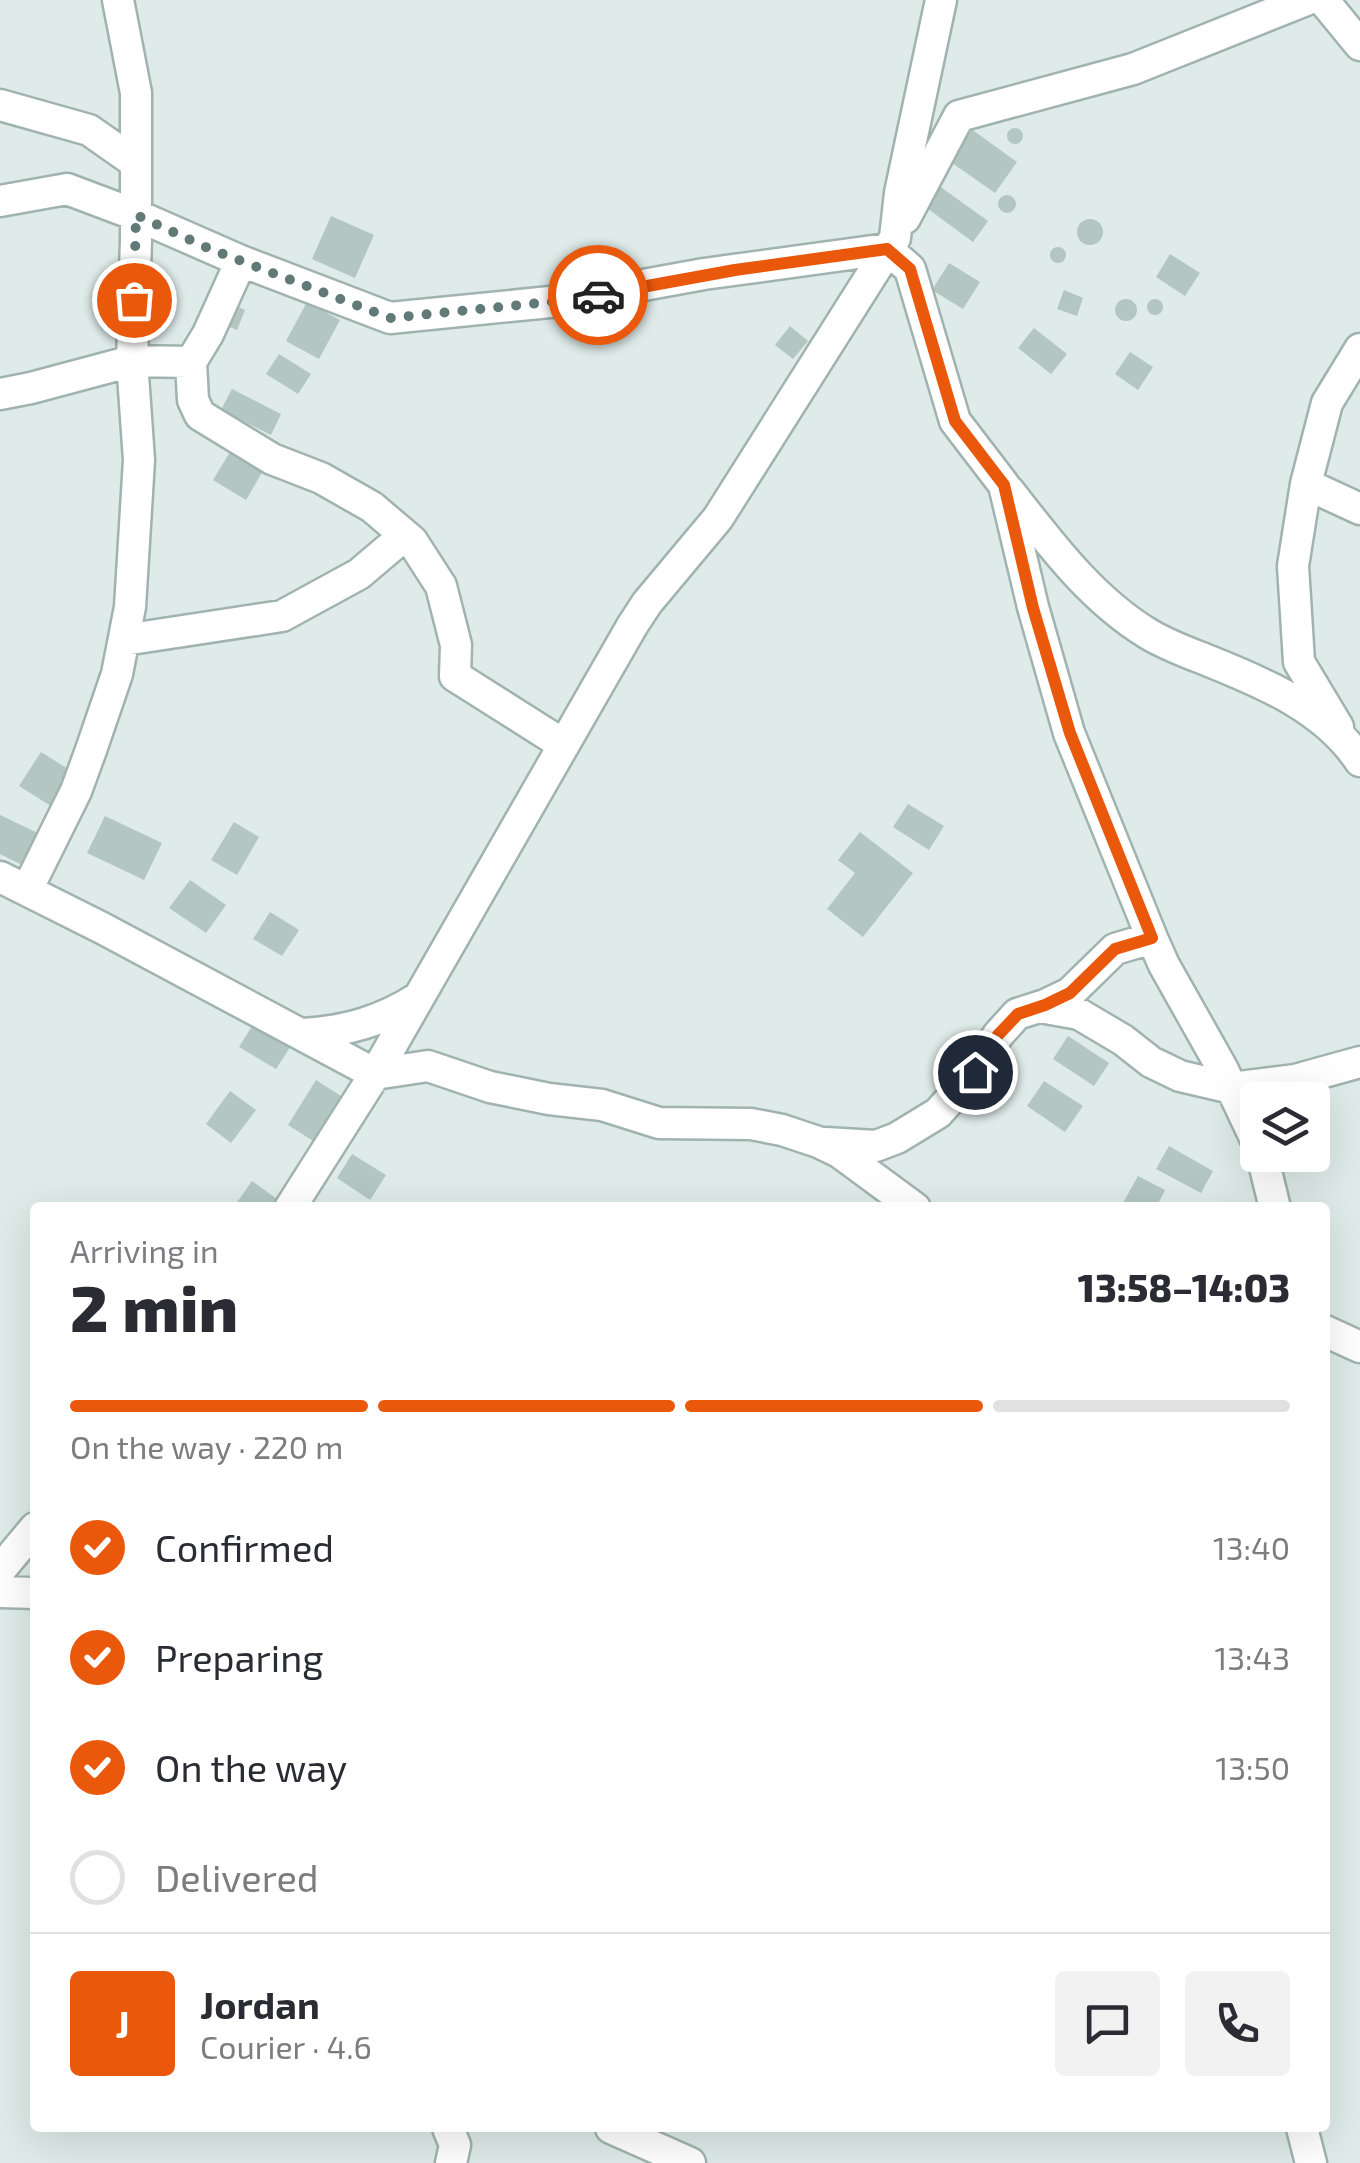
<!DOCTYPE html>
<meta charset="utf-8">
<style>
:root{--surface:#fff;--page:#f2f2f3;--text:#2b2b33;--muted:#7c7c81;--line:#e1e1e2;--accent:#ea580c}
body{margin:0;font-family:"Exo 2",sans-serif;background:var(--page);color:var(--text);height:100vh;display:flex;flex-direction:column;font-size:38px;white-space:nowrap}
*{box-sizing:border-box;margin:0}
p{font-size:32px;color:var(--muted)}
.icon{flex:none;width:55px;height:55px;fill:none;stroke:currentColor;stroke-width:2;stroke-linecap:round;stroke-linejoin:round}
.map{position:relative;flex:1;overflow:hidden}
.drawer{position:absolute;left:30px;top:1202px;width:1300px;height:930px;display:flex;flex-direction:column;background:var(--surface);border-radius:10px;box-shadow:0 10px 40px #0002}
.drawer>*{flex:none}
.controls{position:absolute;left:1240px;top:1082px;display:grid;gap:20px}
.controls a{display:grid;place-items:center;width:90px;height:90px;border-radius:10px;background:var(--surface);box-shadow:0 10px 40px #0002;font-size:50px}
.pin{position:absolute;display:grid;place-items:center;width:85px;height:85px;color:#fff;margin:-42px;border:5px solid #fff;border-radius:50%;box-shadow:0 2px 10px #0007}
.courier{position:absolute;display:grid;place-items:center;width:100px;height:100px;margin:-50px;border:8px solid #ea580c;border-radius:50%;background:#fff;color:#222;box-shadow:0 2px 12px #0007}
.headline em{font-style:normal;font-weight:800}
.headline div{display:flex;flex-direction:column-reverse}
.headline{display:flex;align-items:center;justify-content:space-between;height:170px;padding:0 40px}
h1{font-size:65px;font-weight:800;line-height:75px}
.bar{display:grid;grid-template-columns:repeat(4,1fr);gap:15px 10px;align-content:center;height:120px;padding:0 40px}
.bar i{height:12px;border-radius:8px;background:var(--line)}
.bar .active{background:var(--accent)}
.bar p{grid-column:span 4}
.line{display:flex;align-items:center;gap:25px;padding:0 40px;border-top:2px solid var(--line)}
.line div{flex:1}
.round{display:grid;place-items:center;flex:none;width:105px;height:105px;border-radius:10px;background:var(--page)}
ol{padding:0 40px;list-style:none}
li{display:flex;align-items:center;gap:30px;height:110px}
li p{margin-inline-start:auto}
li .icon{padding:10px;border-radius:50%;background:var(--accent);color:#fff;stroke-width:4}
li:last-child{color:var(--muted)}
li i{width:55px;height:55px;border:5px solid var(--line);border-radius:50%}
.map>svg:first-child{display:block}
</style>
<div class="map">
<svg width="1360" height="2163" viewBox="0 0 1360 2163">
<rect width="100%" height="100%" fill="#deebe8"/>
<path fill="#b3c6c2" d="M967 126 1017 162 995 193 945 158Z
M1007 136a8 8 0 1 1 16 0a8 8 0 1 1-16 0Z
M935 183 988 221 973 242 920 203Z
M998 204a9 9 0 1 1 18 0a9 9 0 1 1-18 0Z
M331 216 374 235 355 278 312 259Z
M1077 232a13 13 0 1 1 26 0a13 13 0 1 1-26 0Z
M1050 255a8 8 0 1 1 16 0a8 8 0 1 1-16 0Z
M1170 254 1200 273 1185 296 1156 277Z
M949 263 980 282 963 309 932 290Z
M1064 290 1083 298 1077 316 1057 309Z
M1147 307a8 8 0 1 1 16 0a8 8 0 1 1-16 0Z
M1115 310a11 11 0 1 1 22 0a11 11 0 1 1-22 0Z
M307 302 340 320 319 359 286 341Z
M234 305 245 310 237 330 225 325Z
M790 326 808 341 793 359 775 345Z
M1034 328 1067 354 1051 374 1018 348Z
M1130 352 1153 367 1138 390 1115 374Z
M279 354 311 374 298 394 266 374Z
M232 389 281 414 271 435 221 410Z
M236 442 268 462 246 500 213 480Z
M41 752 73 772 51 806 19 786Z
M908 804 944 826 929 850 893 827Z
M0 815 42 835 26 867 0 854Z
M105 816 162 843 144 880 87 853Z
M234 822 259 837 237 875 211 860Z
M860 832 913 873 863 937 827 909 855 873 838 860Z
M190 880 226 905 206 933 169 908Z
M270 912 299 930 282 956 253 939Z
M259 1015 296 1038 276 1069 239 1047Z
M1068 1036 1109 1063 1094 1086 1053 1059Z
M316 1080 347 1100 318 1144 288 1125Z
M1044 1081 1083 1106 1065 1132 1027 1106Z
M230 1091 256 1110 231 1143 206 1124Z
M1169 1146 1213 1171 1201 1193 1156 1169Z
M352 1154 386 1175 370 1200 337 1178Z
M1138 1176 1165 1190 1156 1208H1132L1123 1203Z
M252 1181 277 1199 271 1208H233Z"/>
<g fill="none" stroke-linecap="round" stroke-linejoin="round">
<g stroke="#a1b3b0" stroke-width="35">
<path id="street" d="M1323 0 1360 45
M0 105 89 130 136 163
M0 201 67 189 136 215 241 261
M905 218 959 116 1133 69 1306 0
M191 362 193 400 200 415 272 459 321 478 372 507 412 541 441 586 456 645 455 676 564 745
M0 394 31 388 132 361 191 362 208 334 241 261 390 318 550 302 704 274 887 249 910 269 955 421 1004 485 1033 607 1069 733 1152 938 1164 965 1222 1068 1258 1144
M1306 484 1360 509
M1009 491C1049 542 1090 598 1147 633 1166 645 1189 653 1209 661 1264 683 1326 709 1360 761
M124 640 282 616 359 574 405 535
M1338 727 1299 662 1293 566 1306 484 1327 403 1360 349
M0 877 102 928 375 1074 428 1066 490 1087 549 1099 602 1105 659 1123 751 1124 782 1130 818 1142 839 1152 915 1208
M27 890 76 791 91 750 117 674 130 607 139 460 132 361 136 240V93L118 0
M1040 1007 1079 1014 1123 1040 1151 1062 1180 1076 1231 1088 1295 1080 1360 1062
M304 1034C347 1031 382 1021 418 998
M826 1143 876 1146 897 1138 938 1113 975 1072 998 1035 1017 1014 1045 1005 1070 993 1115 949 1152 938
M1262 1155 1275 1208
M290 1208 375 1074 632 626 647 603 718 518 895 238 900 193 941 0
M1325 1331 1360 1347
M0 1570 35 1528
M0 1592 35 1593
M448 2128 455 2145 451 2163
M611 2128 690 2163
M1302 2128 1311 2163"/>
</g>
<use href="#street" stroke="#fff" stroke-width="30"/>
</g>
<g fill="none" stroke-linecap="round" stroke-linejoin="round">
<path stroke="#617a77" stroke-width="10" stroke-dasharray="0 18" d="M134 300 136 215 210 249 390 318 550 302 598 295"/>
<path stroke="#ea580c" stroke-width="12" d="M598 295 735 270 887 249 910 269 955 421 1004 485 1033 608 1070 733 1152 938 1115 949 1070 993 1045 1005 1018 1014 998 1035 975 1072"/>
</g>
</svg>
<div class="controls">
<a><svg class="icon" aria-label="layers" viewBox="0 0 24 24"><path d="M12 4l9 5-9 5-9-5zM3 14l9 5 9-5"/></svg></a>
</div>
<div class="pin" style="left:134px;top:300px;background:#ea580c"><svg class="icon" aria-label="bag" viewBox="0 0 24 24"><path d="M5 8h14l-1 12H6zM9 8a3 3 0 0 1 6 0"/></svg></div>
<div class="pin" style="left:975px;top:1072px;background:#1f2937"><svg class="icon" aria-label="home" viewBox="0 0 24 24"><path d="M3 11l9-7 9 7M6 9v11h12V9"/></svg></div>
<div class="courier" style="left:598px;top:295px"><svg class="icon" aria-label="car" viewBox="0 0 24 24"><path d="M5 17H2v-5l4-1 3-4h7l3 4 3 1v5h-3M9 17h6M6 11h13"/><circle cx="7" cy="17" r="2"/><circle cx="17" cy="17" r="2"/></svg></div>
<section class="drawer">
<div class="headline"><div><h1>2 min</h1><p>Arriving in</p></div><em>13:58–14:03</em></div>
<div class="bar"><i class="active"></i><i class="active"></i><i class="active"></i><i></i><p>On the way · 220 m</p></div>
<ol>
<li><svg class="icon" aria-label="check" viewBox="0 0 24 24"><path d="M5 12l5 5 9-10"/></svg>Confirmed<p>13:40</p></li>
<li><svg class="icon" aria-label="check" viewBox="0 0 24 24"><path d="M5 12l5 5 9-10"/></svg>Preparing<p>13:43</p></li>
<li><svg class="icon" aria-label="check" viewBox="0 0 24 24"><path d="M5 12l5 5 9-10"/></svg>On the way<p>13:50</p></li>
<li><i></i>Delivered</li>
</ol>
<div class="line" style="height:180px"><b class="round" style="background:var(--accent);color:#fff">J</b><div><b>Jordan</b><p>Courier · 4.6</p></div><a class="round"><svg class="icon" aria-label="chat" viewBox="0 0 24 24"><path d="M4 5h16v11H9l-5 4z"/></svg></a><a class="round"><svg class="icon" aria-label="phone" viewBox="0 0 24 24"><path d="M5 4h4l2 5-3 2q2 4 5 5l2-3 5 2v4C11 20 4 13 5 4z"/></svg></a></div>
</section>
</div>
